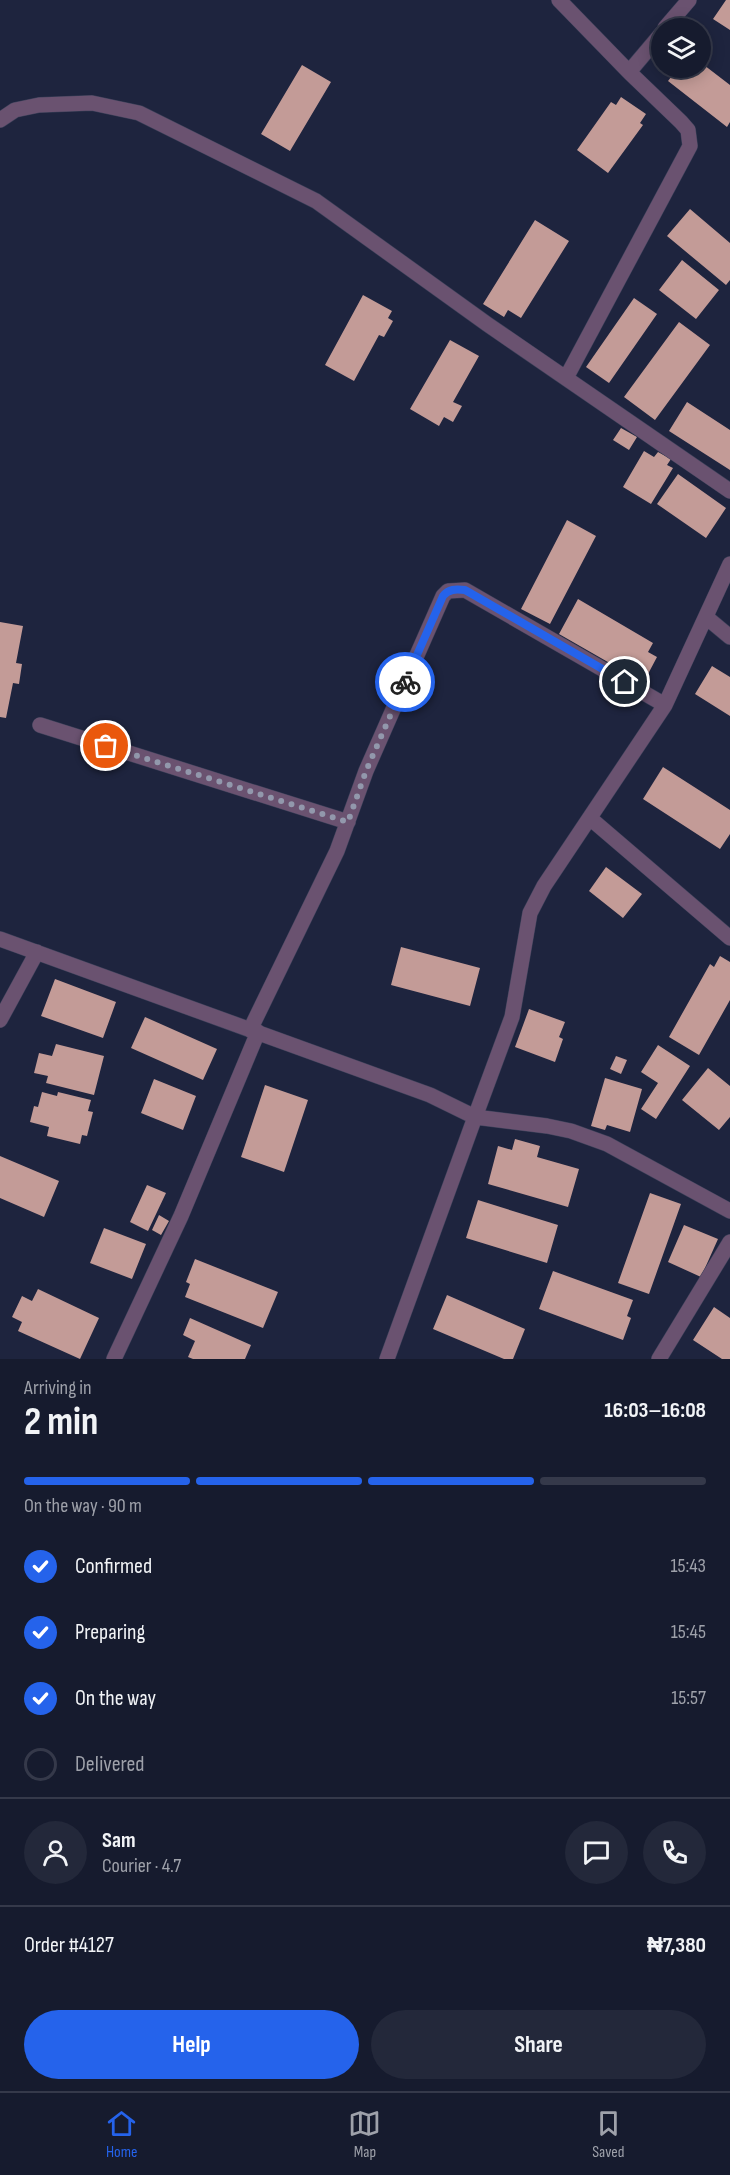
<!DOCTYPE html>
<meta charset="utf-8">
<style>
:root{--surface:#161b2e;--page:#23283a;--text:#f1f3f6;--muted:#9ea1aa;--line:#35394a;--accent:#2563eb}
body{margin:0;font-family:"Sofia Sans Condensed",sans-serif;background:var(--page);color:var(--text);height:100vh;display:flex;flex-direction:column;font-size:22px;white-space:nowrap}
*{box-sizing:border-box;margin:0}
p{font-size:20px;color:var(--muted)}
.icon{flex:none;width:33px;height:33px;fill:none;stroke:currentColor;stroke-width:2;stroke-linecap:round;stroke-linejoin:round}
.map{position:relative;height:1359px;overflow:hidden}
.side{display:flex;flex-direction:column;background:var(--surface);flex:1}
.side>*{flex:none}
.buttons{position:absolute;left:651px;top:18px;display:grid;gap:12px}
.buttons a{display:grid;place-items:center;width:60px;height:60px;border-radius:50%;background:var(--surface);box-shadow:0 3px 15px #0003,0 0 0 2px var(--line);font-size:30px}
.pin{position:absolute;display:grid;place-items:center;width:51px;height:51px;color:#fff;margin:-26px;border:3px solid #fff;border-radius:50%;box-shadow:0 2px 6px #0007}
.courier{position:absolute;display:grid;place-items:center;width:60px;height:60px;margin:-30px;border:4px solid #2563eb;border-radius:50%;background:#fff;color:#222;box-shadow:0 2px 8px #0007}
.headline em{font-style:normal;font-weight:700}
.headline div{display:flex;flex-direction:column-reverse}
.headline{display:flex;align-items:center;justify-content:space-between;height:102px;padding:0 24px}
h1{font-size:39px;font-weight:700;line-height:45px}
.bar{display:grid;grid-template-columns:repeat(4,1fr);gap:9px 6px;align-content:center;height:72px;padding:0 24px}
.bar i{height:8px;border-radius:4px;background:var(--line)}
.bar .on{background:var(--accent)}
.bar p{grid-column:span 4}
.line{display:flex;align-items:center;gap:15px;padding:0 24px;border-top:2px solid var(--line)}
.line div{flex:1}
.round{display:grid;place-items:center;flex:none;width:63px;height:63px;border-radius:32px;background:var(--page)}
ol{padding:0 24px;list-style:none}
li{display:flex;align-items:center;gap:18px;height:66px}
li p{margin-inline-start:auto}
li .icon{padding:6px;border-radius:50%;background:var(--accent);color:#fff;stroke-width:4}
li:last-child{color:var(--muted)}
li i{width:33px;height:33px;border:3px solid var(--line);border-radius:50%}
.cta{display:flex;gap:12px;margin-top:auto;padding:12px 24px}
.cta a{flex:1;height:69px;border-radius:36px;background:var(--accent);color:#fff;font-size:24px;font-weight:700;line-height:69px;text-align:center}
.cta a+a{background:var(--page);color:var(--text)}
.dock{display:flex;justify-content:space-around;align-items:center;height:84px;border-top:2px solid var(--line);background:var(--surface);font-size:16px;color:var(--muted)}
.dock a{display:grid;justify-items:center;gap:3px}
.dock .on{color:var(--accent)}
.map>svg:first-child{display:block}
</style>
<div class="map">
<svg width="730" height="1359" viewBox="0 0 730 1359">
<rect width="100%" height="100%" fill="#1e243e"/>
<path fill="#c39b97" d="M726 0H730V30L713 19Z
M700 62 730 85V122L727 127 668 81 678 68H700Z
M302 65 331 82 290 151 261 134Z
M621 97 646 114 640 123 643 125 608 173 577 150 611 102 616 105Z
M690 209 730 243V280L726 285 667 236Z
M535 220 569 241 521 318 508 310 504 317 483 304Z
M682 260 719 290 696 319 659 290Z
M363 295 392 311 388 318 393 321 384 337 379 335 354 381 325 365Z
M634 298 657 314 609 383 586 367Z
M679 322 710 345 655 420 624 397Z
M450 340 479 356 453 402 462 406 453 422 444 417 439 426 410 409Z
M687 402 730 430V470L669 431Z
M621 428 637 437 629 450 613 440Z
M644 451 654 457 658 452 671 459 667 465 673 468 651 504 623 487Z
M678 474 726 508 706 538 657 504Z
M567 520 596 536 550 624 521 609Z
M578 599 653 643 648 652 657 657 648 674 638 669 634 677 559 634Z
M0 622 23 626 16 663 22 664 19 684 13 683 6 718 0 717Z
M712 666 730 677V716L695 694Z
M663 767 730 810V834L720 849 643 799Z
M606 867 642 894 623 918 589 891Z
M401 947 480 968 470 1006 391 985Z
M720 956 730 962V1000L699 1055 669 1037 710 964 714 967Z
M55 979 116 1002 103 1038 41 1016Z
M529 1009 565 1022 559 1037 563 1039 555 1062 515 1047Z
M145 1017 217 1049 203 1080 131 1048Z
M56 1044 104 1056 94 1095 46 1083 48 1076 34 1073 39 1053 52 1056Z
M658 1045 690 1066 656 1119 641 1109 658 1083 641 1072Z
M616 1056 627 1060 621 1074 610 1069Z
M708 1068 730 1086V1117L719 1130 682 1100Z
M605 1078 642 1089 630 1132 607 1125 605 1130 591 1126Z
M154 1079 196 1096 183 1130 141 1113Z
M265 1085 308 1100 284 1172 241 1157Z
M42 1092 57 1096 58 1092 91 1100 88 1111 93 1112 87 1136 82 1135 80 1144 47 1136 49 1127 30 1122 34 1106 38 1107Z
M515 1139 540 1146 537 1157 579 1169 568 1207 488 1184 498 1146 512 1150Z
M0 1156 59 1181 44 1217 0 1198Z
M147 1185 166 1193 148 1231 130 1222Z
M650 1193 681 1204 649 1294 618 1283Z
M478 1200 558 1225 547 1263 466 1238Z
M159 1215 169 1221 161 1235 152 1230Z
M684 1225 718 1239 701 1277 668 1262Z
M104 1228 146 1244 132 1279 90 1263Z
M195 1259 278 1292 263 1328 185 1297 190 1284 186 1282Z
M553 1271 633 1300 627 1316 631 1318 623 1340 539 1309Z
M38 1289 99 1318 80 1359 18 1331 22 1322 12 1317 22 1296 32 1301Z
M447 1295 525 1329 513 1359H504L433 1329Z
M714 1307 730 1318V1359H722L693 1340Z
M190 1318 251 1345 245 1359H193L188 1357 195 1341 183 1335Z"/>
<g fill="none" stroke-linecap="round" stroke-linejoin="round">
<g stroke="#3b4059" stroke-width="16">
<path id="minor" d="M559 0 629 72
M665 28 689 0
M0 120 15 110 39 105 92 103 139 113 316 201 487 324 730 491
M566 378 690 146 688 130 681 122 629 72 662 33
M730 564 665 705 544 886 530 913 512 1017 475 1117 547 1126 571 1131 607 1144 730 1211
M706 617 730 637
M40 725 348 822
M591 819 730 938
M0 939 430 1095 475 1117 387 1359
M0 1020 37 952
M250 1030 337 851 366 771 443 596 448 591 465 590 665 705
M114 1359 181 1216 258 1032
M659 1359 730 1242"/>
</g>
<use href="#minor" stroke="#6a5270" stroke-width="15"/>
</g>
<g fill="none" stroke-linecap="round" stroke-linejoin="round">
<path stroke="#9298ac" stroke-width="6" stroke-dasharray="0 10.8" d="M106 746 348 822 366 771 405 682"/>
<path stroke="#2563eb" stroke-width="8" d="M405 682 443 596C449 589 455 589 465 590L625 682"/>
</g>
</svg>
<div class="buttons">
<a><svg class="icon" aria-label="layers" viewBox="0 0 24 24"><path d="M12 4l9 5-9 5-9-5zM3 14l9 5 9-5"/></svg></a>
</div>
<div class="pin" style="left:106px;top:746px;background:#ea580c"><svg class="icon" aria-label="bag" viewBox="0 0 24 24"><path d="M5 8h14l-1 12H6zM9 8a3 3 0 0 1 6 0"/></svg></div>
<div class="pin" style="left:625px;top:682px;background:#1f2937"><svg class="icon" aria-label="home" viewBox="0 0 24 24"><path d="M3 11l9-7 9 7M6 9v11h12V9"/></svg></div>
<div class="courier" style="left:405px;top:682px"><svg class="icon" aria-label="bike" viewBox="0 0 24 24"><circle cx="6" cy="16" r="4"/><circle cx="18" cy="16" r="4"/><path d="M6 16l4-8h5l3 8M10 8l3 8H6M13 5h3"/></svg></div>
</div>
<section class="side">
<div class="headline"><div><h1>2 min</h1><p>Arriving in</p></div><em>16:03–16:08</em></div>
<div class="bar"><i class="on"></i><i class="on"></i><i class="on"></i><i></i><p>On the way · 90 m</p></div>
<ol>
<li><svg class="icon" aria-label="check" viewBox="0 0 24 24"><path d="M5 12l5 5 9-10"/></svg>Confirmed<p>15:43</p></li>
<li><svg class="icon" aria-label="check" viewBox="0 0 24 24"><path d="M5 12l5 5 9-10"/></svg>Preparing<p>15:45</p></li>
<li><svg class="icon" aria-label="check" viewBox="0 0 24 24"><path d="M5 12l5 5 9-10"/></svg>On the way<p>15:57</p></li>
<li><i></i>Delivered</li>
</ol>
<div class="line" style="height:108px"><a class="round"><svg class="icon" aria-label="person" viewBox="0 0 24 24"><circle cx="12" cy="8" r="4"/><path d="M4 21q1-7 8-7t8 7"/></svg></a><div><b>Sam</b><p>Courier · 4.7</p></div><a class="round"><svg class="icon" aria-label="chat" viewBox="0 0 24 24"><path d="M4 5h16v11H9l-5 4z"/></svg></a><a class="round"><svg class="icon" aria-label="phone" viewBox="0 0 24 24"><path d="M5 4h4l2 5-3 2q2 4 5 5l2-3 5 2v4C11 20 4 13 5 4z"/></svg></a></div>
<div class="line" style="height:78px"><div>Order #4127</div><b>₦7,380</b></div>
<div class="cta"><a>Help</a><a>Share</a></div>
</section>
<nav class="dock">
<a class="on"><svg class="icon" aria-label="home" viewBox="0 0 24 24"><path d="M3 11l9-7 9 7M6 9v11h12V9"/></svg>Home</a>
<a><svg class="icon" aria-label="map" viewBox="0 0 24 24"><path d="M3 6l6-2 6 2 6-2v14l-6 2-6-2-6 2zM9 4v14M15 6v14"/></svg>Map</a>
<a><svg class="icon" aria-label="saved" viewBox="0 0 24 24"><path d="M7 4h10v16l-5-4-5 4z"/></svg>Saved</a>
</nav>
